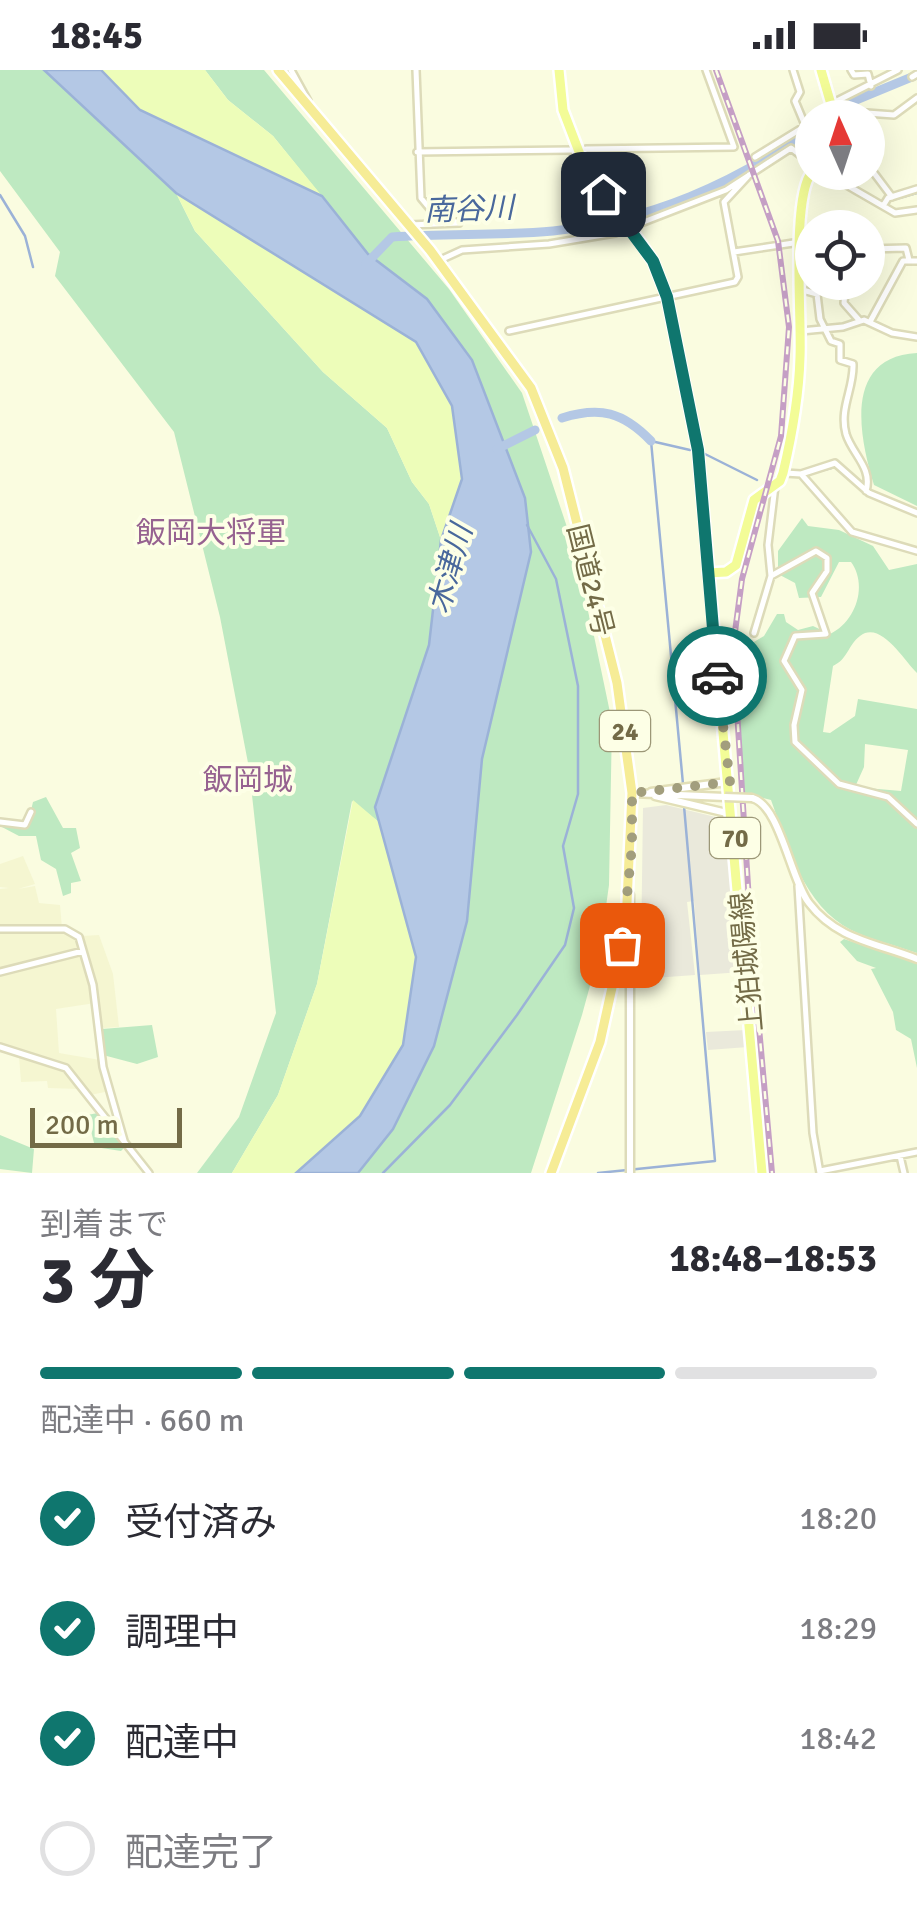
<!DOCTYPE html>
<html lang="ja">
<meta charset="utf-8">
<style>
:root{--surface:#fff;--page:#f7f7f7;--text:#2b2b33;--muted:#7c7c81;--line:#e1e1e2;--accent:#0f766e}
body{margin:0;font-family:Signika,"Noto Sans JP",sans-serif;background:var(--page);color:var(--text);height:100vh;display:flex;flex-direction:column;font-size:38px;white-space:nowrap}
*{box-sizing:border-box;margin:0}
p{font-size:32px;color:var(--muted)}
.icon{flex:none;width:55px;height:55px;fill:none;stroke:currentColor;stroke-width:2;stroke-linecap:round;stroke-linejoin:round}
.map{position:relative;height:1103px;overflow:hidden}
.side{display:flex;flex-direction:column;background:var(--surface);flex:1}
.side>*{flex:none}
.needle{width:65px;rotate:357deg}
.buttons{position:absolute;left:795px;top:30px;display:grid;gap:20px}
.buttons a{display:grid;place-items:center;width:90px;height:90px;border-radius:50%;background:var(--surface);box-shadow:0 10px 40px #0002;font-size:50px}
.scale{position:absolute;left:30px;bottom:25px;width:152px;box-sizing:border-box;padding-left:10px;border:5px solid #736b47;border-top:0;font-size:28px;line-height:35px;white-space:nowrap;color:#736b47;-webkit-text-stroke:8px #fdffe6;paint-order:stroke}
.pin{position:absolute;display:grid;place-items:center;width:85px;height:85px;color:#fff;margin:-42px;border-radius:20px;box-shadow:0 5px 15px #0006}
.courier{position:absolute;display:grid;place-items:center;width:100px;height:100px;margin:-50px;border:8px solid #0f766e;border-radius:50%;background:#fff;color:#222;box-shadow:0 2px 12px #0007}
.headline em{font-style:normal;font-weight:700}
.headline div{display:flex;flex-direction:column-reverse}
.headline{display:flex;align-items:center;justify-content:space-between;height:170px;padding:0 40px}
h1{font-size:65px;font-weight:700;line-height:75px}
.bar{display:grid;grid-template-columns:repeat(4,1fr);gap:15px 10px;align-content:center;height:120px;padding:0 40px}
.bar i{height:12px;border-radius:8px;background:var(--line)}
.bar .selected{background:var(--accent)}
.bar p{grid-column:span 4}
ol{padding:0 40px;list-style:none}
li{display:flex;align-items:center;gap:30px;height:110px}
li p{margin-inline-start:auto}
li .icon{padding:10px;border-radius:50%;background:var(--accent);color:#fff;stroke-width:4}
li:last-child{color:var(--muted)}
li i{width:55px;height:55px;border:5px solid var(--line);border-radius:50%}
.status{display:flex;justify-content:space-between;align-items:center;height:70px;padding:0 50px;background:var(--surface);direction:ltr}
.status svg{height:28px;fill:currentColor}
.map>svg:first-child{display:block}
</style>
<div class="status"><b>18:45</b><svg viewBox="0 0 49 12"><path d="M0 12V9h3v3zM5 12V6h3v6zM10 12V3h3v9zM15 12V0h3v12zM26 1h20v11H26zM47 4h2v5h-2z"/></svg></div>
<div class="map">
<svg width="917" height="1103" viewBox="0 0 917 1103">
<rect width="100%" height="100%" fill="#fafce0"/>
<path fill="#f5f6d1" d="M23 786 35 814 18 819 35 816 39 833 60 835 62 858 0 857V819L9 818 0 817V794Z
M0 861H66L78 867 95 933 56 939 59 983 100 990 110 1021 90 1025 57 990 0 975V903L74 881 0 901Z
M99 865 113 904 119 957 104 958 101 954 82 866Z
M19 986 61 998 80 1019 48 1018 47 1011 21 1012Z"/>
<path fill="#eae9db" d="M666 735 728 750 742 902 700 905 694 831 687 832 695 905 654 908 652 884 641 881 643 738Z
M746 960 748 977 708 980 706 962Z"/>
<path fill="#bee9c1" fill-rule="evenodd" d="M0 0H44L176 123 195 161 323 302 387 358 412 412 429 434 441 470 429 574 375 736 380 753 352 731 317 914 278 1025 232 1103H197L239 1047 276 943 249 698 220 547 174 362 55 206 60 182 0 101Z
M205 0H264L449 219 522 323 569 463 594 566 612 652 609 815 600 879 582 945 531 1103H358L393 1059 434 976 467 851 482 689 531 482 525 428 472 290 427 229 368 184 273 66 228 30Z
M917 283V436L874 415C859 366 843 287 917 283Z
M802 448 808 456 839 460 873 476 889 500 917 494V603C904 591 881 550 860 566 848 575 848 589 833 596L823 662 830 663 855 646 858 629 917 639V883C895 875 871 870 851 860 804 836 787 775 771 730L743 723 735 583 764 566 777 544H784L786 552 798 560 813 556 830 564C856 552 868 515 851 492H839L821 527 799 528 795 513 778 504V481ZM865 674 908 680 901 721 855 717 864 697Z
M46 727 63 758H76L80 778 71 783 81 811 71 813V823L63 826 56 799 41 790 36 766H19L0 756 27 757 33 732Z
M844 869 917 893V998L911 969 896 960 893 942 871 899 876 898 857 891 840 872Z
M152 955 158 987 137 994 103 985 102 959Z
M98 1043 125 1077 121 1081 95 1077 87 1045Z
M0 1065 34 1079 32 1103 0 1099Z"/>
<path fill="#edfdb9" d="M101 0H205L228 30 273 66 322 126 140 40Z
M176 123 416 272 452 336 462 409 441 470 429 434 412 412 387 358 323 302 195 161Z
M353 730 380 753 416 887 403 975 360 1046 296 1103H232L278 1025 317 914Z"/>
<path fill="#b4c8e5" stroke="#9bb2d7" stroke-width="2.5" d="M44 0H101L140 40 322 126 368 184 427 229 472 290 525 428 531 482 482 689 467 851 434 976 393 1059 358 1103H296L360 1046 403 975 416 887 375 737 429 575 441 470 462 409 452 336 416 272 176 123Z"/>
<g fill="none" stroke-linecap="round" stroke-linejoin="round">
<path stroke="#9bb2d7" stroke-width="2.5" d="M794 71 812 89
M855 117 869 126
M0 125 25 166 33 197
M885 132 917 123
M703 383 757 410
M812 403 835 397
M774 408 776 407
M873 422 902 434
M683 714 651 371 690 380
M383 1103 450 1035 517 945 565 875 574 838 563 776 578 724V616L556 509 527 455
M598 1103 715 1091 684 736"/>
<path stroke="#b4c8e5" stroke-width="9" d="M825 48 839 37 917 5
M366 194 392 167C446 163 500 166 553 161 648 151 737 114 812 57
M562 348C600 336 623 342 651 371
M497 379 535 360"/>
<g stroke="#dddbb9" stroke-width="10">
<path id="minor" d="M291 0 308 31
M793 0 800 22 795 31 805 55
M851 0 854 5 868 4 871 16
M912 7 917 4
M834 46 853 42 894 45 917 28
M818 48 829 35 898 0
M586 79 734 77 706 0
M417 82 572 80
M755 87 812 52
M868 95 892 127
M824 102 895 143 917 140
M883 136 888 128 917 119
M409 155 459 153 436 146 421 128 416 0
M801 160 812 165
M868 179 906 178 909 190
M734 182 800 172
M438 191 462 180 549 174 615 163 726 120 791 78 812 94
M846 212 844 233 859 250
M799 219 817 224 820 249 831 271 840 274V290L853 294C854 319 839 338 846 364 852 384 873 398 866 421
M871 250 903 191H917
M509 261 735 212 738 207 724 132 749 105
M801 261 843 257 864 250 892 263 917 267
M785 403 801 404 852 462 917 481
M801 404 835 393 869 423 917 443
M771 506 816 481 827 488V501L812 523 826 564 795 566 784 591 802 620 794 655 795 672 839 714 888 727 917 754
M754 563 771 506 768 475 775 416
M0 752 25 755 31 742
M798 816 813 1063 820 1103
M0 859H65L79 867 93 915 103 997 125 1074
M0 902 83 881
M0 977 66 998 149 1103
M900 1086 904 1103
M820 1101 917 1082"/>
</g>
<g stroke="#dddbb9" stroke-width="11">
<path id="tertiary" d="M630 825V1103"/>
</g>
<g stroke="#e2dfb7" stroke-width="11">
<path id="secondary" d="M651 722 727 712
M632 723 725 727
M655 726 731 744
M752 728C780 735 790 808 809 833 837 870 877 873 917 889"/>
</g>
<g stroke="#fff" stroke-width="14">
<path id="primary" d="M559 0 563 40 581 87 653 191 667 227 698 380 762 1103
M821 0 835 48
M708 503 726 502 736 495 754 430 780 411 783 403C792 365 799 327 800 287 802 250 791 127 812 102"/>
</g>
<g stroke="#fff" stroke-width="14">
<path id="trunk" d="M278 0 430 180 531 318 563 398 617 613 632 723 626 854 600 972 551 1103"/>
</g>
<use href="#minor" stroke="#fff" stroke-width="5"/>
<use href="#tertiary" stroke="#fff" stroke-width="6"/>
<use href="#secondary" stroke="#fff" stroke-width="6"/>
<use href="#primary" stroke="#f3fc97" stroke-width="9"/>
<use href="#trunk" stroke="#f6ec96" stroke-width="9"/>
<g stroke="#c59fc5" stroke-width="6">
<path id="rail" d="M716 0 778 171 789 257 781 366 742 509 733 577 752 879 772 1103"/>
</g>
<use href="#rail" stroke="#fdffe6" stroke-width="2.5" stroke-dasharray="8" stroke-linecap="butt"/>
<g stroke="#e2dfb7" stroke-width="11" stroke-linecap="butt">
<path id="secondary-bridge" d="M725 727 752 728"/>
</g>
<use href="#secondary-bridge" stroke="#fff" stroke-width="6"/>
</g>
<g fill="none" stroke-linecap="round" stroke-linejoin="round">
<path stroke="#a29e7d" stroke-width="10" stroke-dasharray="0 18" d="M622 875 632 776V723L730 712 717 606"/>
<path stroke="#0f766e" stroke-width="12" d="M603 124 653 191 667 227 698 380 717 606"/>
</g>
<g text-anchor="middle" stroke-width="8" stroke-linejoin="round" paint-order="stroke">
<g fill="#fdffe6" stroke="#9c9777" stroke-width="2.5">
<rect x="600" y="641" width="50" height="40" rx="8"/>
<rect x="710" y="748" width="50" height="40" rx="8"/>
</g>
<g font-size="25" font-weight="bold" fill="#736b47">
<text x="625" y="670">24</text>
<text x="735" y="777">70</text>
</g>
<g font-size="28" fill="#736b47" stroke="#fdffe6">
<text transform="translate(591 510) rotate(76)" y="10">国道24号</text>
<text transform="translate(746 892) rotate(-95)" y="10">上狛城陽線</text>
</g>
<g font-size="30" font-style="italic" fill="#49689c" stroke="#fdffe6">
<text transform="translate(469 139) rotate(-2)" y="10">南谷川</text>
<text transform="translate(450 499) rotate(-74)" y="10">木津川</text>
</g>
<g font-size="30" fill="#966290" stroke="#fdffe6">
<text x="211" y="473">飯岡大将軍</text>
<text x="248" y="720">飯岡城</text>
</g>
</g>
</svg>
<div class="buttons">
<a><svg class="needle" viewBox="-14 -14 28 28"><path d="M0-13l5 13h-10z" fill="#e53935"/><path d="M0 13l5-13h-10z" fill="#7c7c81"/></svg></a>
<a><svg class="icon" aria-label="locate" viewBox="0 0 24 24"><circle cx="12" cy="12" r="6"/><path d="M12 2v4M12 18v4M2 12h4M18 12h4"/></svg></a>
</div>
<div class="scale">200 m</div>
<div class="pin" style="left:622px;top:875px;background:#ea580c"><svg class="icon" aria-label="bag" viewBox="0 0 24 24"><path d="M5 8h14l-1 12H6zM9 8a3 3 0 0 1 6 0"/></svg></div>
<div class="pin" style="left:603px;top:124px;background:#1f2937"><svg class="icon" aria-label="home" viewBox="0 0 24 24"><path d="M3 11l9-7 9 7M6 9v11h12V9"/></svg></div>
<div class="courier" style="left:717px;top:606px"><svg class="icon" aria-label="car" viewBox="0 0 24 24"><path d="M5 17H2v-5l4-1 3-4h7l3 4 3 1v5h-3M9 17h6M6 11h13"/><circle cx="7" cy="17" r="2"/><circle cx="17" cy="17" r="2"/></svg></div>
</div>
<section class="side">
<div class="headline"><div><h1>3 分</h1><p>到着まで</p></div><em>18:48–18:53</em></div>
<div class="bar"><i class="selected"></i><i class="selected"></i><i class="selected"></i><i></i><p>配達中 · 660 m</p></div>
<ol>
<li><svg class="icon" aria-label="check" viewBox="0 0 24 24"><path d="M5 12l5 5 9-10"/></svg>受付済み<p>18:20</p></li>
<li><svg class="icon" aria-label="check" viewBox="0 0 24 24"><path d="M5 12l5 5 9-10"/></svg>調理中<p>18:29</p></li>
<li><svg class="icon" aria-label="check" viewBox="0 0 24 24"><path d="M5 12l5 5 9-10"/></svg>配達中<p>18:42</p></li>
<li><i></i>配達完了</li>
</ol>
</section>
